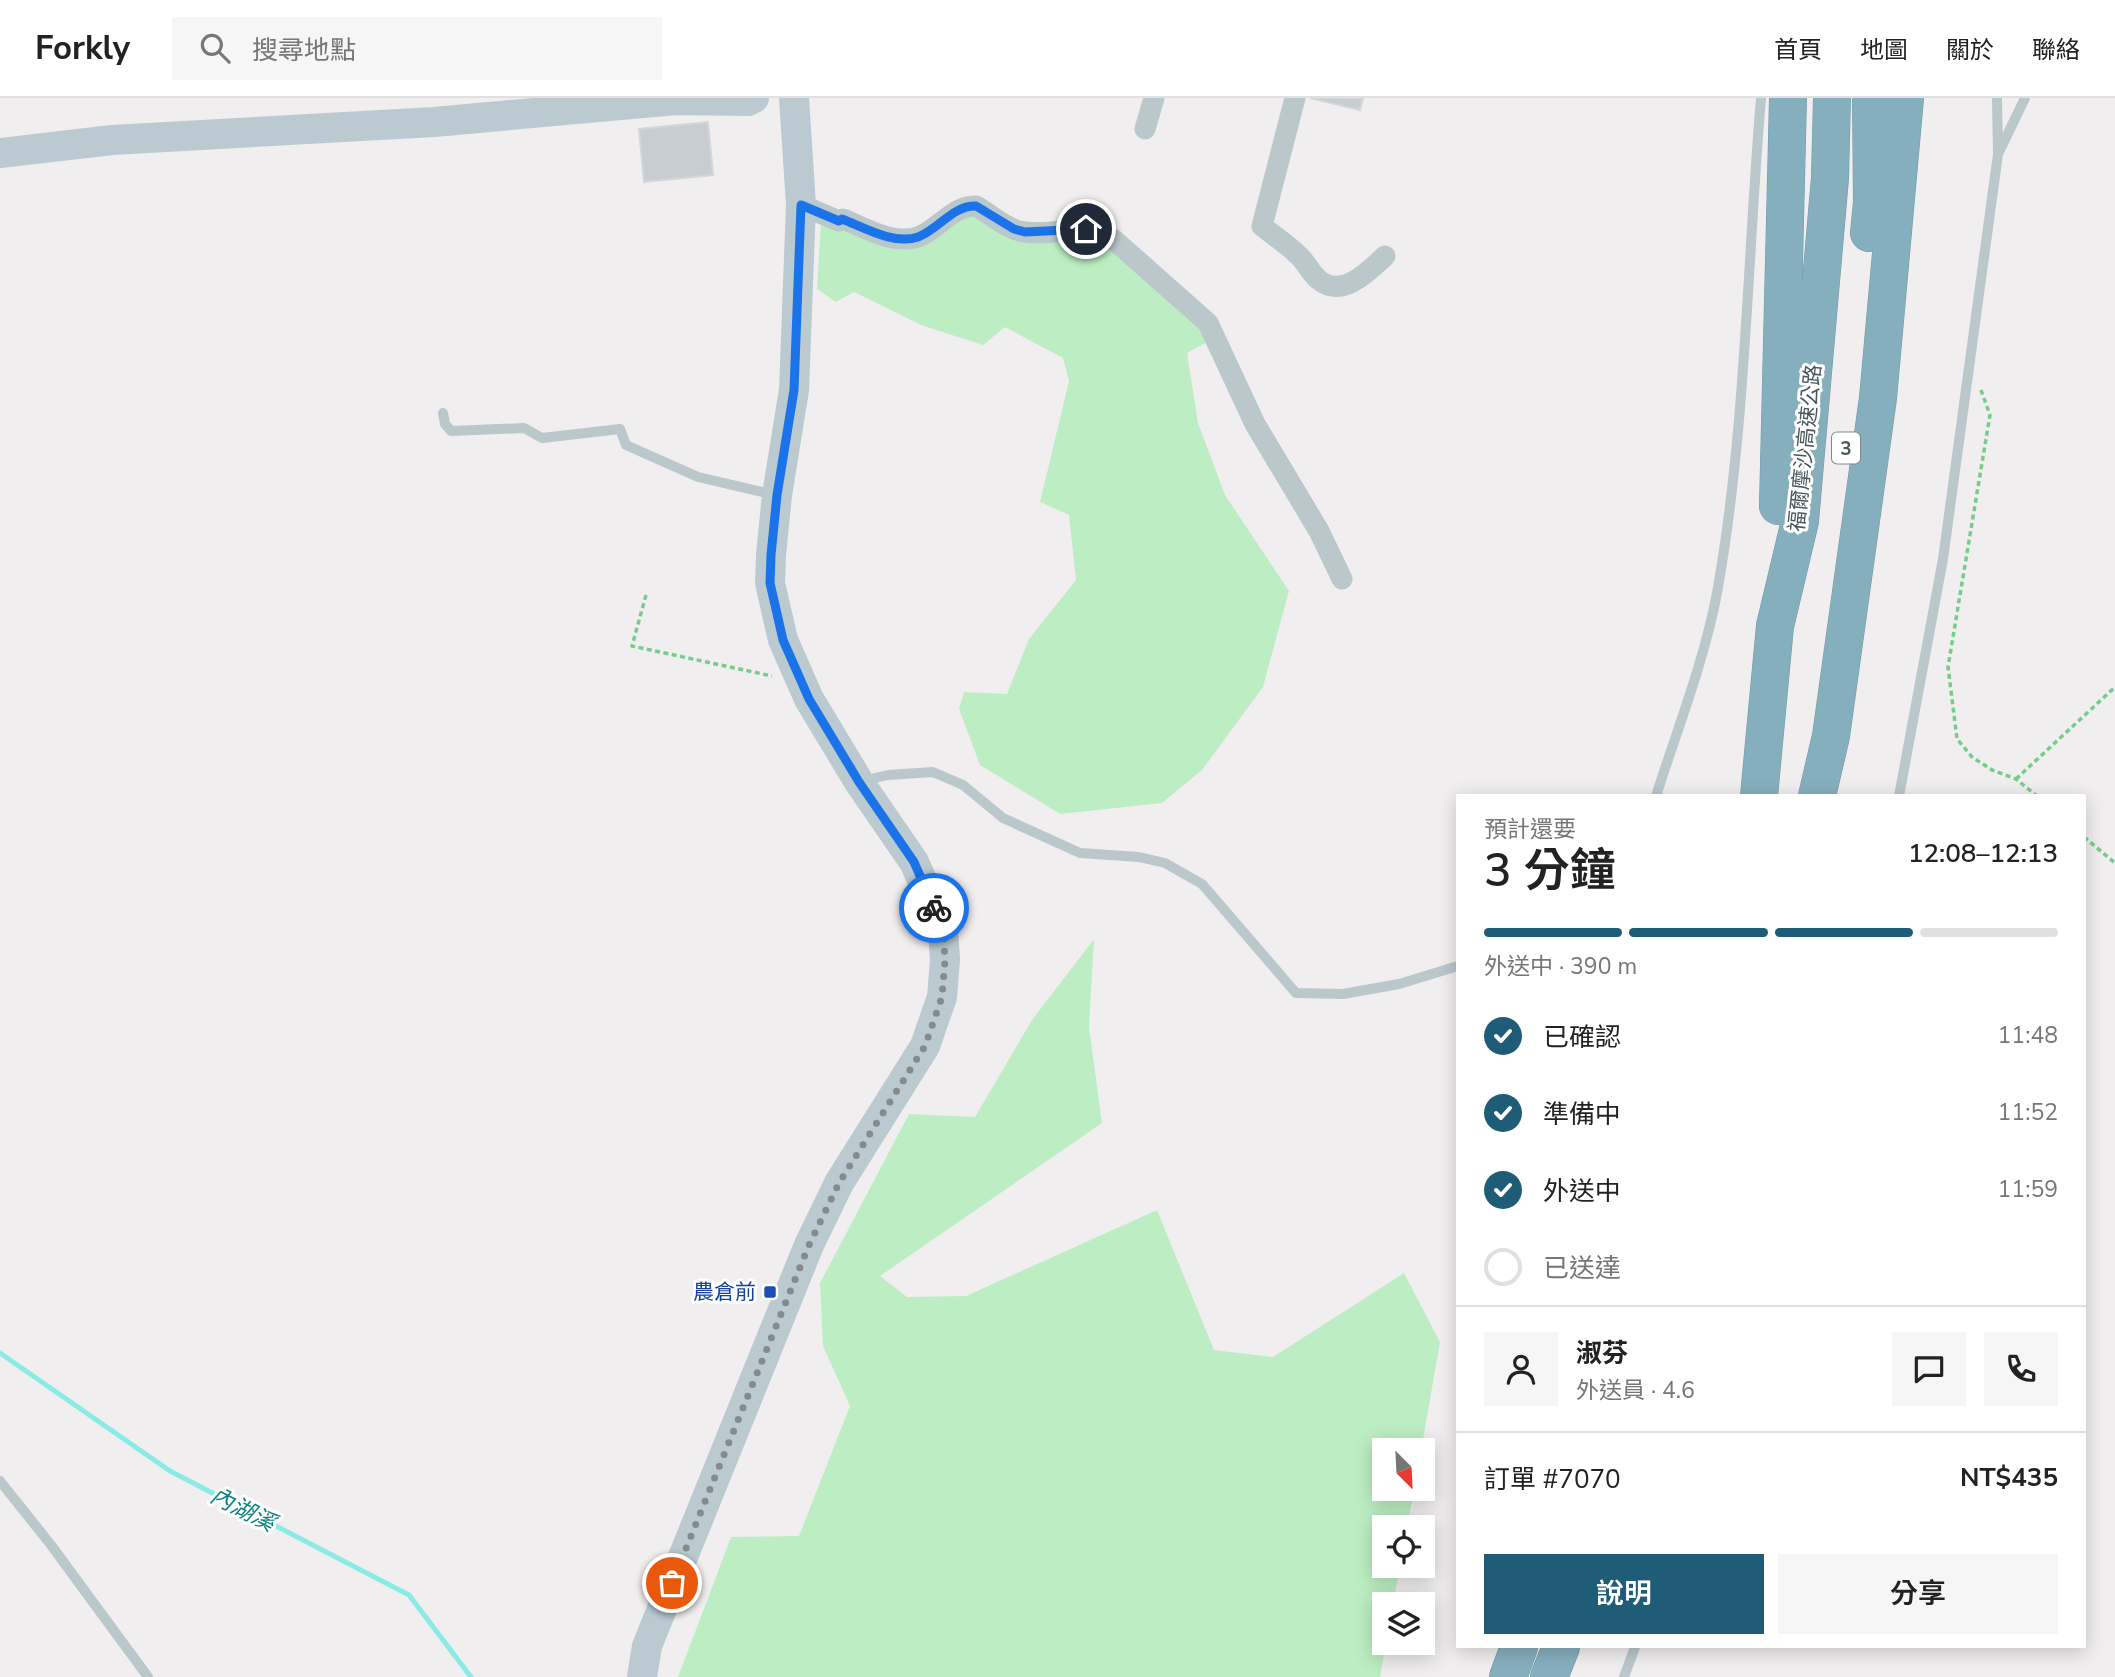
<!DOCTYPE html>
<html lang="zh-TW">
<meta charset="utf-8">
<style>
:root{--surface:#fff;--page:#f6f6f6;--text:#222;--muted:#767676;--line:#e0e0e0;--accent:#1e5c77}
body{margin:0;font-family:"Nunito Sans","Noto Sans TC",sans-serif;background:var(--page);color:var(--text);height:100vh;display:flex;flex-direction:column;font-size:26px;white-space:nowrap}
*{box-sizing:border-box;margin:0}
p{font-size:23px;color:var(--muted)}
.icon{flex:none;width:38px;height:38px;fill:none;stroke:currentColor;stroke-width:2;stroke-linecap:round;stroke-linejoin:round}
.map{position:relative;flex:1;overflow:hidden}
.sheet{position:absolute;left:1456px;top:696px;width:630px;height:854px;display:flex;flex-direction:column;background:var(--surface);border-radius:0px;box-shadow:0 4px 18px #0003}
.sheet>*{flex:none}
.needle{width:46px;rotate:156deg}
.tools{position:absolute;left:1372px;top:1340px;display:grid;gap:14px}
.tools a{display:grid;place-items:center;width:63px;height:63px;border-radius:0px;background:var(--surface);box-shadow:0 4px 18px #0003;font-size:35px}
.pin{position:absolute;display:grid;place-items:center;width:60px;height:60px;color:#fff;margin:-30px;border:4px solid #fff;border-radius:50%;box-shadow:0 2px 7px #0007}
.courier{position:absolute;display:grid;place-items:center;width:70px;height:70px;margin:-35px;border:5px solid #1a73e8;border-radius:50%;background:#fff;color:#222;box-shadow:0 2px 9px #0007}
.head em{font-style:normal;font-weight:600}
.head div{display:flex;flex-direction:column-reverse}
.head{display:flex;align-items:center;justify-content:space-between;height:119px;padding:0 28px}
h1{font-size:46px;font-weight:600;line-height:52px}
.bar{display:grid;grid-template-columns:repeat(4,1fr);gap:10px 7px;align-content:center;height:84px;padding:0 28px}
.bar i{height:9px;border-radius:5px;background:var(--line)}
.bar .current{background:var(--accent)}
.bar p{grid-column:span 4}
.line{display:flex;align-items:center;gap:18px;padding:0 28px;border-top:2px solid var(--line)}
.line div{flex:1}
.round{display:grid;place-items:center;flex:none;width:74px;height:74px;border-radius:0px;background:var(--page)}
ol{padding:0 28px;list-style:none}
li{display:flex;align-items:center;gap:21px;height:77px}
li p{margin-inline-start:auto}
li .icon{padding:7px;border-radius:50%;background:var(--accent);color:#fff;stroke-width:4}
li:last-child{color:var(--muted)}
li i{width:38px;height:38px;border:4px solid var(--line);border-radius:50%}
.primary-button{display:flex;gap:14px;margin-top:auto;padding:14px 28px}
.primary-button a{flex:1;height:80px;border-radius:0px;background:var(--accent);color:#fff;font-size:28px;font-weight:600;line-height:80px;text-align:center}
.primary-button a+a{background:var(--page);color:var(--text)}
header{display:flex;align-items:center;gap:42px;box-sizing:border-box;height:98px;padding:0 35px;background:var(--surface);border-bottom:2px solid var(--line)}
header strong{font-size:33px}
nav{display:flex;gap:38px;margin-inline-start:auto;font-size:24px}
.search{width:490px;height:63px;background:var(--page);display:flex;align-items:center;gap:18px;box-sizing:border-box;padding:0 24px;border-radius:0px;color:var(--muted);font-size:26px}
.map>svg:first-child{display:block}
</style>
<header>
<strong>Forkly</strong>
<div class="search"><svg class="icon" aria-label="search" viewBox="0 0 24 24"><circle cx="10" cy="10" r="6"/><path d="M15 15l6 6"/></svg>搜尋地點</div>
<nav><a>首頁</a><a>地圖</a><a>關於</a><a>聯絡</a></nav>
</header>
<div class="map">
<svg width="2115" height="1579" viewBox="0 0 2115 1579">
<rect width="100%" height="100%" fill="#f1eeef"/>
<path fill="#bdeec3" d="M973 111 1015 134 1119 141 1217 239 1187 255 1198 325 1225 397 1289 493 1263 589 1202 672 1162 705 1060 716 980 667 959 611 964 594 1007 596 1029 541 1076 482 1069 417 1040 404 1069 283 1063 260 1005 229 983 247 921 227 854 194 836 204 817 191 821 124 913 148Z
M1094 841 1089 929 1102 1025 880 1178 907 1199 966 1198 1157 1112 1214 1252 1273 1259 1404 1175 1440 1244 1421 1353H1384V1391H1414L1407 1430H1384V1468H1400L1393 1507H1384L1386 1545 1380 1579H678L731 1439 799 1438 850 1308 823 1248 820 1185 909 1016 975 1019 1032 922Z"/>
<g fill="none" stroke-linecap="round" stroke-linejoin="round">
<path stroke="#8aebe6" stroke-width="5" d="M0 1255 170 1373 409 1497 471 1579"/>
</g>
<path fill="#c8cdd1" stroke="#d2d7da" stroke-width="2" d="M1310 0H1363L1360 12Z
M708 24 713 77 644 84 639 31Z"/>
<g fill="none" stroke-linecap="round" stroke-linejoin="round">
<g stroke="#729aa9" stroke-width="38">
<path id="highway" d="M1869 135 1872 104 1871 0
M1778 408 1788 0
M1759 698 1775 528 1800 423 1830 80 1832 0
M1817 698 1831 638 1878 300 1905 0
M1508 1579 1519 1549
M1549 1579 1561 1549"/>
</g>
<path stroke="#75cc8b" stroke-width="3.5" stroke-dasharray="5 3.5" stroke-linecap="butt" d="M1981 292 1990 317 1948 569 1957 641 1972 659 1992 672 2016 681 2037 698
M646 497 632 548 772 578
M2016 681 2115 589
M2084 739 2115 765"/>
<path stroke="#bac7cb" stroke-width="10" d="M1999 54 2025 0
M443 315 445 326 451 333 524 330 542 340 620 331 626 347 698 379 775 397
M862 683 888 677 933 674 963 687 1003 720 1080 755 1139 759 1165 765 1202 786 1296 895 1343 896 1399 886 1458 868
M1656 698C1677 632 1704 564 1717 495 1746 332 1747 165 1761 0
M1899 698 1943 461 1998 56 1997 0
M0 1383 51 1447 148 1579
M1624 1579 1635 1549"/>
<path stroke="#bac7cb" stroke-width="21" d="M1295 0 1262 128C1274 138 1287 146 1297 156 1306 163 1310 175 1319 182 1342 201 1369 173 1385 158
M1145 31 1154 0
M801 107 839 123 843 121C865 130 893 147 918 139 938 132 953 107 976 108 992 117 1007 132 1025 134 1061 139 1076 122 1113 141L1208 225 1255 326 1319 433 1342 481"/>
<path stroke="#bacad0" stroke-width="30" d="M0 55 112 42 434 24 676 2 748 3 754 0
M642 1579 647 1548 809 1147 839 1085 925 948 942 899 945 862 943 829 914 764 859 684 809 601 783 542 770 485 771 457 777 397 794 292 801 107 794 0"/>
<use href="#highway" stroke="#86afbd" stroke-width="37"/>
</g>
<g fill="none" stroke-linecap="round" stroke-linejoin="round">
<path stroke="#828c8f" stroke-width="7" stroke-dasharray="0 12.6" d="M672 1485 809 1147 839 1085 925 948 942 899 945 862 943 828 934 810"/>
<path stroke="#1a73e8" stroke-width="9" d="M934 810 914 764 859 684 809 601 783 542 770 485 771 457 777 397 794 292 801 107 839 123 842 121C865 130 893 147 918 139 938 132 953 107 976 108L1014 131 1025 134 1086 131"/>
</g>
<rect fill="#1a4fb4" stroke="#fff" stroke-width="2.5" x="763" y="1187" width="14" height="14" rx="3.5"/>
<g text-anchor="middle" stroke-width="6" stroke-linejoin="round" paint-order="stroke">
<rect fill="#fff" stroke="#7e898d" stroke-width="2" x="1832" y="334.5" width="28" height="31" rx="5"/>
<g font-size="19" font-weight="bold" fill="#47575c">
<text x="1846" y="357">3</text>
</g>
<g font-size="21" fill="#47575c" stroke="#fff">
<text transform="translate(1805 350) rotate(-84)" y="7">福爾摩沙高速公路</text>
</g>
<g font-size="21" fill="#164399" stroke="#fff" text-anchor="end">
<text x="756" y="1201">農倉前</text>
</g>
<g font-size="23" font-style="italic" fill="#0e827d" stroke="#fff">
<text transform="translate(243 1411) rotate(27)" y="8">內湖溪</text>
</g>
</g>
</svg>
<div class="tools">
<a><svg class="needle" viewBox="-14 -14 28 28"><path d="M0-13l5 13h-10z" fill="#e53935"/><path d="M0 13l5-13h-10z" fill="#767676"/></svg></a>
<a><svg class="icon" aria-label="locate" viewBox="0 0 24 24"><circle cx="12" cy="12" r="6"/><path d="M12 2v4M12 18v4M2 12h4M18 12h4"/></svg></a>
<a><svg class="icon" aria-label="layers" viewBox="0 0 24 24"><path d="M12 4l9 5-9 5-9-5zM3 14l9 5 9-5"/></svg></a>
</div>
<div class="pin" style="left:672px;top:1485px;background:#ea580c"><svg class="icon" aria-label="bag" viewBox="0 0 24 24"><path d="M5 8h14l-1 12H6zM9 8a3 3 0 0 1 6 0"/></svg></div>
<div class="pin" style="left:1086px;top:131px;background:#1f2937"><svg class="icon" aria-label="home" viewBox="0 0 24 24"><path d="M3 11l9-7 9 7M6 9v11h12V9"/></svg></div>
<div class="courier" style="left:934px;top:810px"><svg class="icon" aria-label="bike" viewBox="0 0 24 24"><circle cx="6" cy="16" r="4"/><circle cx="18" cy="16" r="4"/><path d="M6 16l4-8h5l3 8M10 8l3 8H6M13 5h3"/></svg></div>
<section class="sheet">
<div class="head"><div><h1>3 分鐘</h1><p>預計還要</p></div><em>12:08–12:13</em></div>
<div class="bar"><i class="current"></i><i class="current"></i><i class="current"></i><i></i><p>外送中 · 390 m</p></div>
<ol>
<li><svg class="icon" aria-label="check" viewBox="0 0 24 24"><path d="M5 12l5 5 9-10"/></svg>已確認<p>11:48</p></li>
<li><svg class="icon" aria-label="check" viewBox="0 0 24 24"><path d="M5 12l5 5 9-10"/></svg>準備中<p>11:52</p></li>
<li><svg class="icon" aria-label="check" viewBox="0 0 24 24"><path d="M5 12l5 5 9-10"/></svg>外送中<p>11:59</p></li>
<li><i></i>已送達</li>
</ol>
<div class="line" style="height:126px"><a class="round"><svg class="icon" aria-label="person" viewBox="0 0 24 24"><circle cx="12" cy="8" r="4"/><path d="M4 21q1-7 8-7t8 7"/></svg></a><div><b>淑芬</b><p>外送員 · 4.6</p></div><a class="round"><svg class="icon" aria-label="chat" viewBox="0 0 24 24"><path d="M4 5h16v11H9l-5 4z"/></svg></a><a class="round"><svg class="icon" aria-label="phone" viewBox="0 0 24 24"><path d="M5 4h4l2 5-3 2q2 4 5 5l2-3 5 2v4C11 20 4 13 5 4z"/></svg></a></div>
<div class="line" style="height:91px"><div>訂單 #7070</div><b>NT$435</b></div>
<div class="primary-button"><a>說明</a><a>分享</a></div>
</section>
</div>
